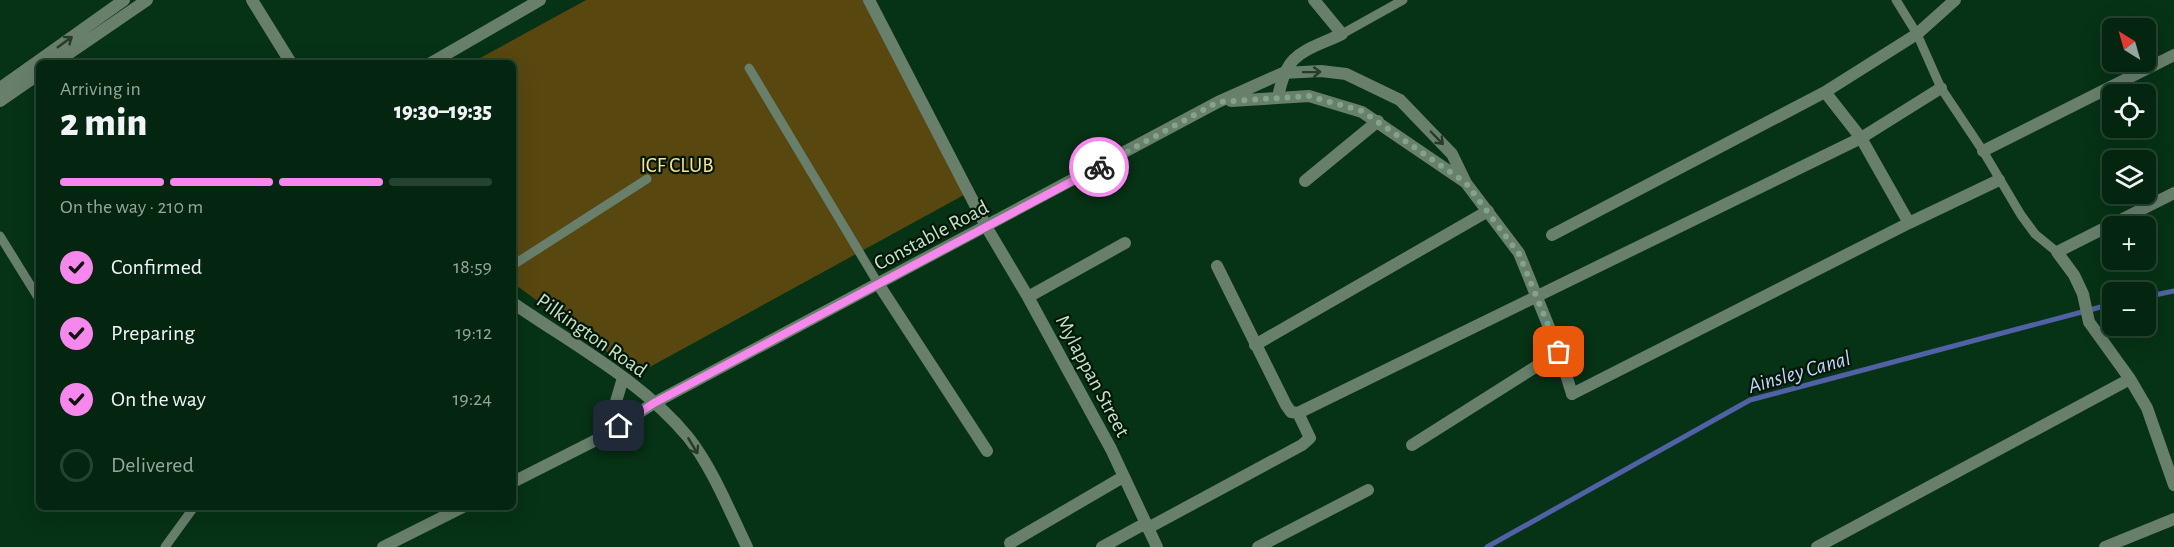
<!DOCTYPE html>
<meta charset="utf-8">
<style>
:root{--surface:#042610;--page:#0d2e19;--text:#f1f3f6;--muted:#97a59f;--line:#254330;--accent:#f688ed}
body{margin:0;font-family:"Alegreya Sans",sans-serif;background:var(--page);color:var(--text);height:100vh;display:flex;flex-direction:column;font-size:22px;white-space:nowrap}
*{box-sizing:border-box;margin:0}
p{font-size:20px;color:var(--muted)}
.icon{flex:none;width:33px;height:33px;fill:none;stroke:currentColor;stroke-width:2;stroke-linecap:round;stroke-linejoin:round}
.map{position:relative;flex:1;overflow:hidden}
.side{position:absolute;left:36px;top:60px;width:480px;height:450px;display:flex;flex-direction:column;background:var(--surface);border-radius:9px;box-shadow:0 6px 24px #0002,0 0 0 2px var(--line)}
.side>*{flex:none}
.needle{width:39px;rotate:323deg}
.controls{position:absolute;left:2102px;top:18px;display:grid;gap:12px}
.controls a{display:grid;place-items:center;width:54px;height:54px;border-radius:9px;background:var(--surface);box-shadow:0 6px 24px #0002,0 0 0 2px var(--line);font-size:30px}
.pin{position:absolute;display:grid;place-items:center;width:51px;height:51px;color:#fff;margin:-26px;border-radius:12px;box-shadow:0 3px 9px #0006}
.courier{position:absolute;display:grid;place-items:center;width:60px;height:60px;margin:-30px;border:4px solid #f688ed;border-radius:50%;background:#fff;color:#222;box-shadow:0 2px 8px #0007}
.headline em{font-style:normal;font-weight:800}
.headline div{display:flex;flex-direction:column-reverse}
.headline{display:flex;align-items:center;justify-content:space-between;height:102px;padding:0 24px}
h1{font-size:39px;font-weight:800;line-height:45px}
.bar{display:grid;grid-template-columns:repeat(4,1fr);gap:9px 6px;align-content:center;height:72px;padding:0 24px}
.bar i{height:8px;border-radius:4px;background:var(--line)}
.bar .active{background:var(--accent)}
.bar p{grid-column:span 4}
ol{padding:0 24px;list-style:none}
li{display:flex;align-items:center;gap:18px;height:66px}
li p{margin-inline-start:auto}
li .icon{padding:6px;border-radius:50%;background:var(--accent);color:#111;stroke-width:4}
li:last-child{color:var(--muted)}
li i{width:33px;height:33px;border:3px solid var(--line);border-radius:50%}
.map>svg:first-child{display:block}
</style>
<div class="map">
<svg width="2174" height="547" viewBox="0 0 2174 547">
<rect width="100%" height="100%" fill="#063215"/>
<path fill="#58470f" d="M586 0H864L973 190 637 374 513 283V63H471Z"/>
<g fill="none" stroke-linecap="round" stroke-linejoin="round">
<path stroke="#5062a5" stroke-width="5" d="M2145 297 2174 291
M1487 547 1750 400 2112 304"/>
<path stroke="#687f6c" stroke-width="9" d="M1896 0 1917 34 1941 88 1983 151 2021 215 2035 234 2057 252
M1342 34 1403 0
M749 68 879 285
M0 236 39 299
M513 265 647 179
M165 547 194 507"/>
<path stroke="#687f6c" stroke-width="12" d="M869 0 987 228 1028 297 1111 449 1157 547
M55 63 147 0
M431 63 540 0
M0 88 124 0
M1825 92 1861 138 1909 223
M1278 97C1287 51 1302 53 1342 34L1314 0
M0 101 39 74
M1983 151 2174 55
M1305 181 1378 121
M1552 235 1825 92 1917 34 1955 0
M879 285 987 451
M1028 297 1125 243
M1255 345 1488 211
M2130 379 2147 408 2174 485
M1572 394 1909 223 1999 180
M1298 413 1861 138 1941 88
M1412 445 1559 352
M1148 528 1302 445 1310 438 1298 413 1291 412 1286 405 1217 266
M1010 543 1123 477
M1102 547 1146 523
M1258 547 1368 490
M1817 547 2130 379 2089 322 2083 294 2074 275 2057 252 2174 193
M2105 547 2174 519"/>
<path stroke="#687f6c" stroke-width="12" d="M252 0 291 63
M1231 101 1309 96 1362 112 1465 182
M513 303C572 344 642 381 688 437 712 467 730 512 747 547
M602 436 612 415 623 378
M513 482 602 437 654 403 1218 102 1283 73 1321 71 1346 74 1400 100 1452 154 1466 183 1519 253 1559 352 1572 394
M383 547 463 507"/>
</g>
<defs><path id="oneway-shaft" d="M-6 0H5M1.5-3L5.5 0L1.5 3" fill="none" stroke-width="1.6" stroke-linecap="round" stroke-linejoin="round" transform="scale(1.5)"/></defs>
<g stroke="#263b2a">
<use href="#oneway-shaft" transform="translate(65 42) rotate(-36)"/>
<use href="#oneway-shaft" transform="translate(1312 72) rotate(-1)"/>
<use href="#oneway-shaft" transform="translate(1437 138) rotate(46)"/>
<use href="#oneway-shaft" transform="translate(693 446) rotate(59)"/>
</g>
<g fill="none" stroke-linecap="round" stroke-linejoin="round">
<path stroke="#82a48a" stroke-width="6" stroke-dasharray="0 10.8" d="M1099 167 1218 102 1309 96 1362 111 1466 183 1519 254 1559 352"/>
<path stroke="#f688ed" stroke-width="8" d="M619 426 654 403 1099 167"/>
</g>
<g text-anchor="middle" stroke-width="4.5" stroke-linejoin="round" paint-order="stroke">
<g font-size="21" fill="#ffe08b" stroke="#021707">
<text x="677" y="172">ICF CLUB</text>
</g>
<g font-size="21" fill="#c4e1c9" stroke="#021707">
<text transform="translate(931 235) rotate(-28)" y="7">Constable Road</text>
<text transform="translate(592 335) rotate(35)" y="7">Pilkington Road</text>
<text transform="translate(1093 376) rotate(62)" y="7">Mylappan Street</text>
</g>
<g font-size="22" font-style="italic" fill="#c6d3fa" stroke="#021707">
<text transform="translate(1799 371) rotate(-16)" y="8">Ainsley Canal</text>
</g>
</g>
</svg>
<div class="controls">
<a><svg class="needle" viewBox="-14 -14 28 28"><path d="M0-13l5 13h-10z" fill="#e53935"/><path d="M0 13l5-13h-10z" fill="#97a59f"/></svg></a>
<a><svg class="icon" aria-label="locate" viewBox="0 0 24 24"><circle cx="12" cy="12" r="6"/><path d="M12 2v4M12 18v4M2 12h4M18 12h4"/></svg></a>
<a><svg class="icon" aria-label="layers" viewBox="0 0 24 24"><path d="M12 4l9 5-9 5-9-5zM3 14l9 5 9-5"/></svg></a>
<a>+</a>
<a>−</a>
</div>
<div class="pin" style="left:1559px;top:352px;background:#ea580c"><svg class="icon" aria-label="bag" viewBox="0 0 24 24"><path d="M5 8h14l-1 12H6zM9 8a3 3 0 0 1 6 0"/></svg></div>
<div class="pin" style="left:619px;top:426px;background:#1f2937"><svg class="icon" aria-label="home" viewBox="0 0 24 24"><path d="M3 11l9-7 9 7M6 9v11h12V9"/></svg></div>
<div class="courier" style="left:1099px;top:167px"><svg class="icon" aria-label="bike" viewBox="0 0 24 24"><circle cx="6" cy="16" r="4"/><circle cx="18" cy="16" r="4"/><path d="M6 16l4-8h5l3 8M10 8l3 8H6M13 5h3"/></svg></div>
<section class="side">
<div class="headline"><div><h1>2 min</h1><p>Arriving in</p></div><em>19:30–19:35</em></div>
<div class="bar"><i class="active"></i><i class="active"></i><i class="active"></i><i></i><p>On the way · 210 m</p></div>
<ol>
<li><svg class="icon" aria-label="check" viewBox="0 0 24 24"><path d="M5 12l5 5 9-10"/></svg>Confirmed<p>18:59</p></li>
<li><svg class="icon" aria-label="check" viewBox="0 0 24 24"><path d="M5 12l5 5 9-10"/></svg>Preparing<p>19:12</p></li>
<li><svg class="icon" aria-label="check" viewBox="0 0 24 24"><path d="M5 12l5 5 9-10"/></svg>On the way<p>19:24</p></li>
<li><i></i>Delivered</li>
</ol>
</section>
</div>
